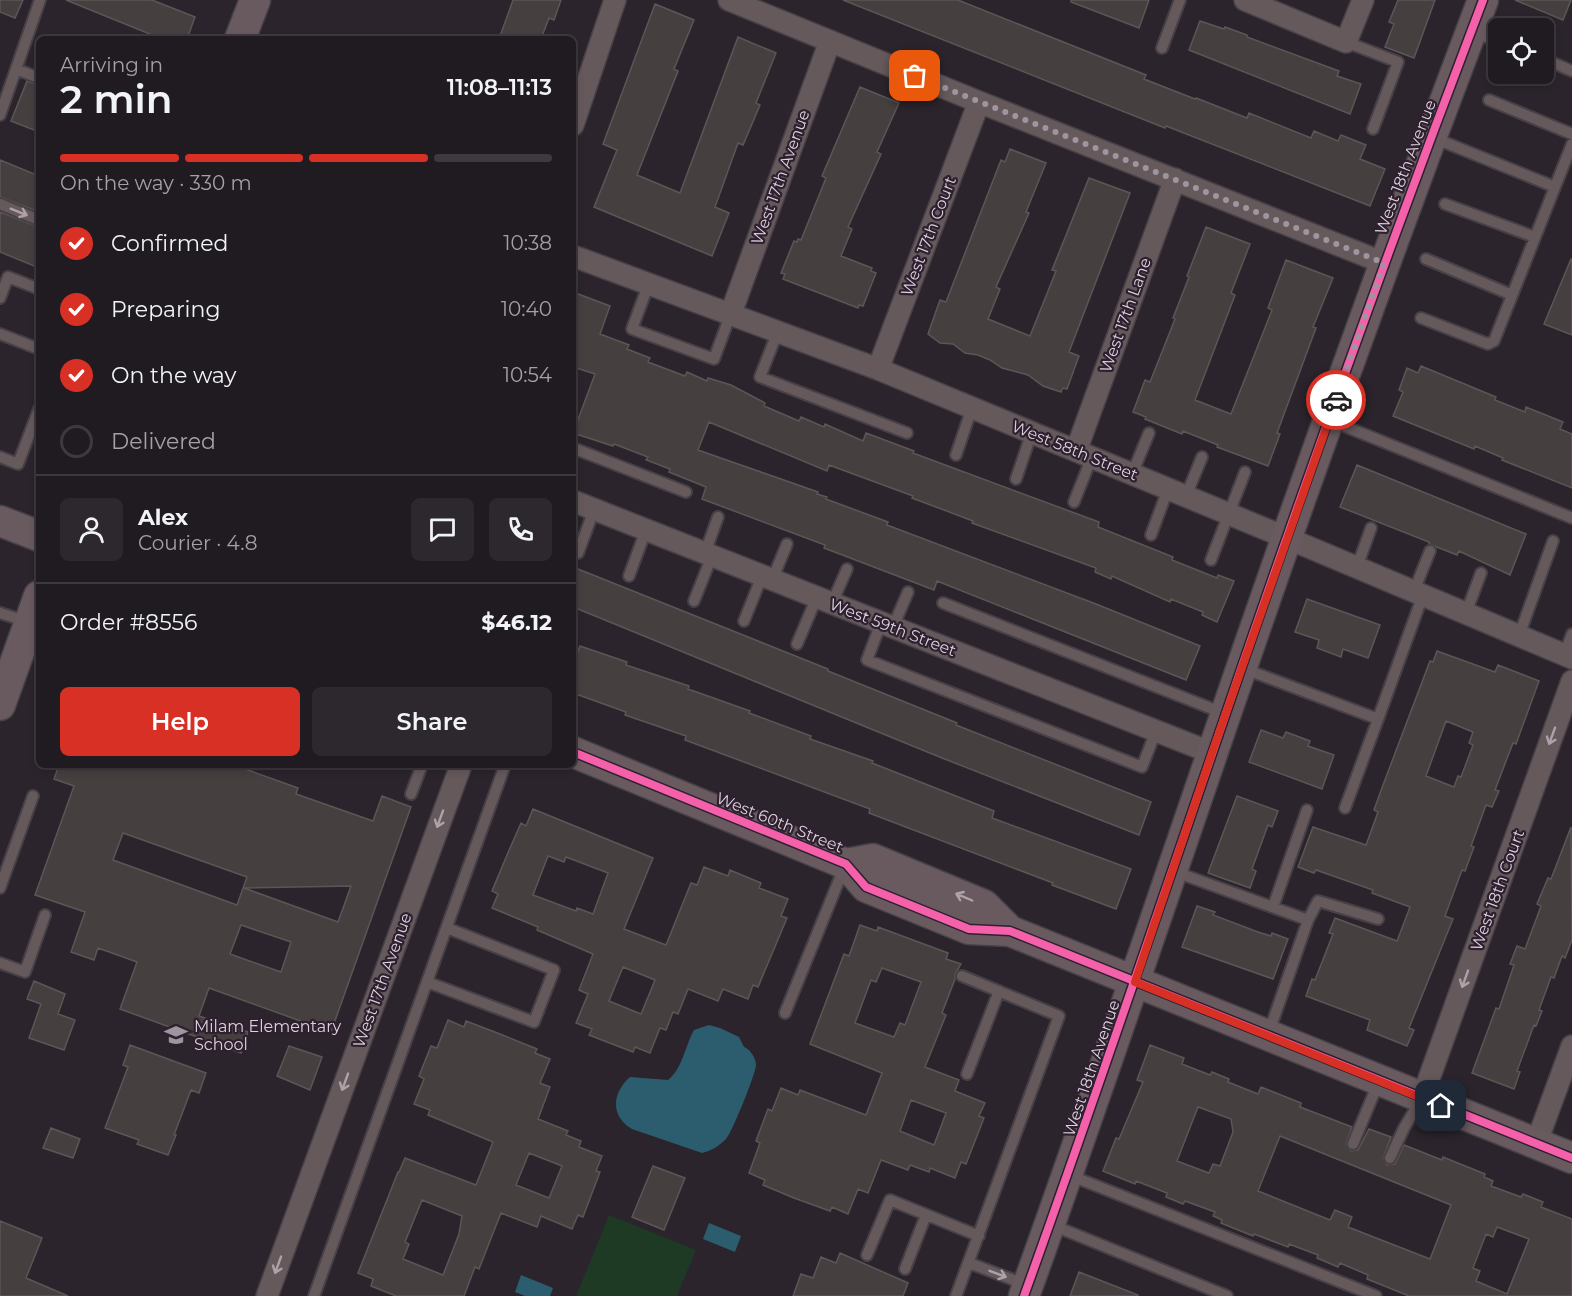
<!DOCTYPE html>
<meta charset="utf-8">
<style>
:root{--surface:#201b21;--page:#2d282e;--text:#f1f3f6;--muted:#a2a1a5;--line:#3d393f;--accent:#d93025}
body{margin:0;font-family:Montserrat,sans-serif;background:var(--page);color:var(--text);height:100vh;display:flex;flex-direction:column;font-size:22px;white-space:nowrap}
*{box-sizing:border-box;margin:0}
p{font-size:20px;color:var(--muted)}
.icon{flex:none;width:33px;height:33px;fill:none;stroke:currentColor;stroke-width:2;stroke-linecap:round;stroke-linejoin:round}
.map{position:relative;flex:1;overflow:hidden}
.side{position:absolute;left:36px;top:36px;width:540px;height:732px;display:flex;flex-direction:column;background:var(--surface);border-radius:9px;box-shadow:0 3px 9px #0003,0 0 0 2px var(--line)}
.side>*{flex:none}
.tools{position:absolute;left:1488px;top:18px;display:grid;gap:12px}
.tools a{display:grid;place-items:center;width:66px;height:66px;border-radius:9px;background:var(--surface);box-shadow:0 3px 9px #0003,0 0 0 2px var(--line);font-size:30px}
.pin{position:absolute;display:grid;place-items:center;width:51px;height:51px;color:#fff;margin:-26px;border-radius:12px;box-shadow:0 3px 9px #0006}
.courier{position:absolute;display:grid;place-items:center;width:60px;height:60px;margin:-30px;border:4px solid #d93025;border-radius:50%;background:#fff;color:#222;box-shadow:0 2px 8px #0007}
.headline em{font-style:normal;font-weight:600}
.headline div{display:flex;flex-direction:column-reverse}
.headline{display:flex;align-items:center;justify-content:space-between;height:102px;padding:0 24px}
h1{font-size:39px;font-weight:600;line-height:45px}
.bar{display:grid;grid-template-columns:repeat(4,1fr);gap:9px 6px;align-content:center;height:72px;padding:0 24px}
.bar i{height:8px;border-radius:4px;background:var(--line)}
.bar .current{background:var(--accent)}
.bar p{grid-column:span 4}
.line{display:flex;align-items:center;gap:15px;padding:0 24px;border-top:2px solid var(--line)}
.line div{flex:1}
.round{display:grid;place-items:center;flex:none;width:63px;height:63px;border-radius:9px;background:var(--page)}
ol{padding:0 24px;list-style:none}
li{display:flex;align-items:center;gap:18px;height:66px}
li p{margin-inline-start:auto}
li .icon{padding:6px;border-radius:50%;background:var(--accent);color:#fff;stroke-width:4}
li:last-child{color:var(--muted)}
li i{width:33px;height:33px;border:3px solid var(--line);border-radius:50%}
.button{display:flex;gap:12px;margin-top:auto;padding:12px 24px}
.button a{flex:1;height:69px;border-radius:9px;background:var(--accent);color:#fff;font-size:24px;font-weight:600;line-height:69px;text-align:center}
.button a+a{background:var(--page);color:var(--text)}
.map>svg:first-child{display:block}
</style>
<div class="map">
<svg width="1572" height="1296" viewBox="0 0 1572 1296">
<rect width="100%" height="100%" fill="#2b242c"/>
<path fill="#1e3924" d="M609 1215 696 1250 677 1296H576Z"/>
<path fill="#2c5d6e" d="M709 1025 720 1028 739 1037 744 1047C750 1049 756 1058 756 1065 756 1073 732 1133 726 1139 719 1146 711 1151 702 1153L632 1129C610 1116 612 1093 630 1077L668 1080C683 1068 685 1046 694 1030Z
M709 1223 741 1236 735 1252 703 1239Z
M521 1275 553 1288 550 1296H525L515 1292Z"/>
<path fill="#463f40" stroke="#5c5656" stroke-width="1.5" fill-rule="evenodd" d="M0 0H23L15 18 0 12Z
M66 0H152L195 17 187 39H162Z
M513 0H561L554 20 549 18 541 39H499Z
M843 0H958L1146 75 1144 79 1195 99 1196 98 1247 118 1249 113 1311 138 1314 131 1338 141 1341 135 1366 145 1360 159 1385 169 1370 206 1166 126 1165 128Z
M1071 0H1149L1139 28 1071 2Z
M1398 0H1435L1414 58 1385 47 1394 24 1389 22Z
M1515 0H1571L1563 20Z
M655 4 694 20 674 69 678 71 637 175 680 193 738 37 776 53 756 103 760 105 743 145 738 143 715 207 729 213 712 256 594 207 617 150 603 144Z
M1200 21 1224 29 1225 27 1247 35V37L1339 71 1337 76 1361 84 1350 114 1189 50Z
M27 81 39 85V132L11 121Z
M860 87 899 103 877 152 881 154 848 227 852 229 841 256 872 268 871 271 876 273 863 306 859 305 858 308 783 279 785 274 781 273 794 241 797 242 798 239 801 240 826 178 822 176Z
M1010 149 1046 163 1026 212 1029 213 996 287 1000 289 988 319 1030 336 1056 271 1052 270 1089 178 1130 193 1069 352 1079 356 1067 389 1063 388 1061 392 1043 386 1028 375 1002 368 990 360 978 355 965 353 953 344 940 343 928 334 940 300 946 302 1001 160 1005 162Z
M0 160 39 176V212L0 197Z
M0 212 39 227V268L0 252Z
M1206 227 1250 244 1231 293 1235 295 1195 400 1231 414 1272 310 1268 308 1286 260 1333 278 1313 327 1316 328 1277 433 1280 434 1268 466 1217 447 1218 445 1183 431 1182 434 1145 419 1146 417 1133 412 1145 380 1150 382 1175 319 1173 318 1189 277 1187 276Z
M1571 259 1572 260V335L1544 324Z
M573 292 610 306 600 334 629 345 627 349 650 358 648 362 685 376 687 372 707 381 708 378 731 385 765 403 764 406 799 421 801 417 824 427 825 424 863 441 866 433 914 451 913 453 1099 522 1098 527 1173 557 1172 560 1217 578 1218 575 1234 581 1217 622 1202 615 1203 612 1171 599 1170 602 1112 576 1111 579 1095 572 1096 568 972 523 973 521 912 498 913 496 829 465 827 471 709 422 698 450 818 492 817 494 827 497 826 499 888 522 887 525 1096 604 1200 646 1186 680 937 581 934 590 824 548 825 545 702 499 706 487 669 472 670 469 646 460 648 457 614 444 613 446 573 433 595 374 573 367Z
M1421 366 1496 397 1495 400 1525 412 1526 407 1563 422 1560 429 1572 434V488L1502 460 1503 458 1475 446 1474 449 1393 416 1403 392 1399 390 1407 368 1418 373Z
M1357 465 1526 534 1510 575 1459 551 1457 555 1429 544V542L1340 507Z
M573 567 828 669V671L957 723 956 725 1151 802 1139 835 942 758 573 607Z
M1307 599 1380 625 1368 658 1343 649 1341 657 1317 648 1319 640 1295 632Z
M580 646 627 662 626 665 689 686 688 689 750 711 749 713 811 736 810 739 873 761 872 763 994 811 992 818 1131 869 1116 909 1052 885 1053 883 869 813 870 809 685 740 686 736 625 715 626 712 573 693V664Z
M1437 651 1495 672 1498 665 1539 681 1516 744 1513 743 1495 790 1499 791 1492 807 1486 805 1471 846 1474 847 1465 871 1462 870 1445 916 1453 919 1409 1028 1414 1030 1407 1046 1367 1030 1370 1020 1306 996 1312 979 1315 980 1333 934 1329 933 1335 918 1397 941 1410 907 1372 893 1373 890 1316 870 1314 873 1298 867 1313 827 1366 845 1378 812 1374 810 1383 785 1430 661 1433 662ZM1446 721 1473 732 1469 743 1473 745 1461 777 1458 776 1454 787 1426 776Z
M1261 730 1283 738 1286 732 1310 741 1308 746 1334 755 1322 789 1249 762Z
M59 765H234L298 788 296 794 373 821 382 796 411 807 331 1032 209 988 199 1016 248 1032 241 1053 120 1009 137 962 98 948 94 960 71 952 85 912 35 895 74 786 54 779ZM123 833 247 877 237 905 113 860ZM351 886 338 922 244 888ZM241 925 291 942 281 972 230 954Z
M1237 796 1278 811 1272 827 1268 825 1252 869 1256 871 1250 888 1208 873Z
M533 809 653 858 624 929 666 945 691 883 697 885 704 867 728 876 730 870 761 883 759 888 788 899 781 916 787 918 758 987 753 985 748 999 723 989 718 1001 688 989 678 1014 673 1012 666 1030 660 1028 650 1053 635 1047 633 1052 589 1035 592 1029 576 1023 588 994 579 990 593 954 537 930 538 927 492 908 498 894 492 891 507 855 521 823 526 826ZM548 856 564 862 566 857 608 873 593 914 577 908 576 911 533 895ZM623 967 655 980 641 1014 609 1001Z
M1571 827 1572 940 1565 958 1562 956 1554 978 1551 977 1539 1010 1542 1011 1536 1026 1534 1025 1517 1071 1520 1072 1514 1089 1472 1073 1496 1008 1499 1009 1514 965 1510 964 1517 946 1525 949 1541 906 1537 904 1548 878 1551 879Z
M1197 906 1215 912 1213 915 1258 932 1271 936 1272 933 1288 939 1273 979 1182 947Z
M860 925 877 931 878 927 948 953 946 959 961 964 955 974V979L942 1013 946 1015 925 1067 959 1080 955 1091 985 1103 979 1116 984 1118 966 1164 961 1162 955 1178 930 1168 929 1172 910 1165 908 1170 881 1160 868 1193 858 1189 848 1214 832 1207 830 1211 794 1198 763 1185 765 1180 749 1173 760 1143 756 1141 768 1109 772 1111 781 1088 798 1095 800 1090 866 1115 882 1073 810 1044 844 954 849 956ZM882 968 921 982 905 1025 900 1023 894 1037 855 1023 871 980 876 982ZM911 1100 946 1113 934 1145 900 1131Z
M34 981 65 994 58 1014 75 1020 64 1050 29 1038 41 1004 27 999Z
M448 1020 464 1027 466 1021 500 1034 537 1049 535 1053 550 1059 540 1083 550 1087 538 1119 568 1131 566 1135 581 1141 579 1147 602 1156 596 1171 600 1172 583 1217 578 1215 572 1229 541 1216 537 1227 501 1213 479 1269 475 1267 464 1296H396L371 1286 373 1279 358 1273 398 1172H399L405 1158 476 1185 493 1142 428 1115 430 1110 414 1104 424 1079 419 1076 431 1046 437 1048ZM529 1153 562 1166 549 1198 516 1185ZM422 1200 462 1216 459 1234 443 1275 403 1259 409 1244 405 1242Z
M130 1045 206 1073 199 1093 191 1090 174 1135H176L168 1155 137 1144 139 1140 105 1128 128 1067 123 1065Z
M1150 1045 1184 1058 1182 1064 1210 1075 1212 1072 1229 1079 1228 1082 1258 1094 1261 1087 1301 1103 1300 1107 1352 1127 1346 1144 1351 1151 1358 1150 1369 1129 1391 1137 1383 1158 1387 1165 1395 1164 1404 1145 1442 1160 1443 1157 1485 1174 1484 1177 1493 1181 1491 1186 1521 1197 1523 1194 1543 1202 1541 1207 1572 1219V1296H1409L1367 1279 1368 1275 1340 1263 1338 1267 1317 1258 1318 1255 1289 1244 1288 1247 1254 1234 1253 1236 1221 1223 1222 1220 1213 1216 1215 1212 1185 1201 1183 1204 1166 1197 1167 1193 1136 1181 1135 1184 1103 1171 1116 1138 1119 1139 1143 1082 1137 1080ZM1198 1107 1231 1119 1233 1132 1220 1166 1213 1164 1209 1173 1177 1161ZM1280 1136 1451 1205 1430 1259 1348 1227 1352 1217 1335 1210 1330 1220 1258 1191ZM1497 1227 1529 1239 1507 1294 1476 1281 1480 1271 1473 1268 1486 1234 1493 1237Z
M289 1046 322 1057 310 1090 277 1076Z
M51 1128 80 1139 73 1158 43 1148Z
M653 1166 685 1178 664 1230 632 1217Z
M0 1221 42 1238 26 1278 68 1296H0Z
M840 1253 908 1283 903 1296H793L801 1274 813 1278 821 1257 836 1263Z
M1079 1272 1138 1295V1296H1070Z"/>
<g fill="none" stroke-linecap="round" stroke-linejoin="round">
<g stroke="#464147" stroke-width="14">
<path id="lane" d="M1474 32 1498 42
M1346 42 1398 62 1373 129
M1162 48 1180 0
M1544 59 1572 71
M16 69 39 78
M1489 100 1572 134
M0 115 40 0
M1434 138 1555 187
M0 204 39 220
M1445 204 1535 237
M1426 259 1512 295
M649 283 632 329 714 359 731 313
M0 298 8 277 39 289
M1421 318 1488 344 1494 341 1572 144
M778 331 760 377 907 433
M0 334 39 349
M1329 420 1572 518
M573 448 686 492
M956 455 972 408
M0 457 18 464 39 409
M1132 474 1149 433
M1016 479 1032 432
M1186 496 1202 457
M1074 502 1092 457
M1151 535 1168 489
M578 553 594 510
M705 553 718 517
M1211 560 1245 472
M1357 567 1371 528
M629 576 646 530
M772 580 787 544
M1414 591 1430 551
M694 601 712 556
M832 603 847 569
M943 603 1223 713
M0 613 28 622
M1466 613 1481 573
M744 621 762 576
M881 623 867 660 1142 767 1156 731
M893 627 908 592
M1519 636 1553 541
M797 644 817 597
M1564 655 1572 634
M1242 668 1378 719 1345 808
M1378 719 1423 595
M411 794 422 765
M1173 871 1308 920 1269 1032
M0 888 33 796
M1273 907 1307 810
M1308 920 1318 901 1378 919
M0 963 25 972 45 915
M427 982 534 1022 554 970 447 928
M785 1013 844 868
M967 1074 999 991
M1353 1144 1379 1081
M1390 1158 1404 1128 1422 1098
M1069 1175 1376 1296
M1052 1225 1227 1296
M867 1255 890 1200 979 1236
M969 1263 1027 1285
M905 1269 926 1215
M314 1296 505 765
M956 1296 1059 1016 962 976"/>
</g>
<g stroke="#464147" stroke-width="24">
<path id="street" d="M729 0 979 102 1384 263
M1245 0 1346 42 1363 0
M573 125 615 0
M573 256 878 369 1287 538 1572 658
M731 313 830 41
M878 369 979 102
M1076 451 1175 179
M573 501 1212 753
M1422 1098 1572 681
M1536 1144 1572 1046
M267 1296 461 765"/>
</g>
<g stroke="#464147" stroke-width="33">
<path id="secondary" d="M240 39 255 0
M0 521 39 536
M0 705 39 596
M573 752 846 864 866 887 969 929 1010 931 1572 1158
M846 864 873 859 984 905 1010 931
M1024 1296C1089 1116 1150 935 1212 754 1298 501 1388 250 1483 0"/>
</g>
<use href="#lane" stroke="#66595c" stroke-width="10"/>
<use href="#street" stroke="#66595c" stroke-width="21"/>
<use href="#secondary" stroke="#695a5f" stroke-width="30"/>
<g stroke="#2e202f" stroke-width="11">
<path id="cycleway" d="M573 752 846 864 866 887 969 929 1010 931 1572 1158
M1024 1296C1089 1116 1150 935 1212 754 1298 501 1388 250 1483 0"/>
</g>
<use href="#cycleway" stroke="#f560ab" stroke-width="8"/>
</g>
<defs><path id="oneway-shaft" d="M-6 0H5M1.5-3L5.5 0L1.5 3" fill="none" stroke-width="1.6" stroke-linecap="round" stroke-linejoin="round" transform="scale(1.5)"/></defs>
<g stroke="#ada2a9">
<use href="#oneway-shaft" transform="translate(19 212) rotate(22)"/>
<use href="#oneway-shaft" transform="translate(1552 736) rotate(110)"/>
<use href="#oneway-shaft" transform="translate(440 819) rotate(110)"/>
<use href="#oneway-shaft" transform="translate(1465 979) rotate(110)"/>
<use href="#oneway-shaft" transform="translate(345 1082) rotate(110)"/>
<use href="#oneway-shaft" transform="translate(278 1265) rotate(110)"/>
<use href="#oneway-shaft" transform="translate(998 1274) rotate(21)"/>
</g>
<use stroke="#aea2ab" href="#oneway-shaft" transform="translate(964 897) rotate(-157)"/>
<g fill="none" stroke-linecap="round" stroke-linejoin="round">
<path stroke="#9e959f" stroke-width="6" stroke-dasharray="0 10.8" d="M915 76 1384 263 1336 400"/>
<path stroke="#d93025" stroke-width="8" d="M1336 400 1212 753 1135 982 1441 1106"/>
</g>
<defs>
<g id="school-bare" transform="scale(1.8)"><path d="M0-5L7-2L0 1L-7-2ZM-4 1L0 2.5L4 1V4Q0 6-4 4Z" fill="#9e959f" stroke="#2e202f" stroke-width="2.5" paint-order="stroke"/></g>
</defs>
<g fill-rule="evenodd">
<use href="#school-bare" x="176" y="1035"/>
</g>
<g text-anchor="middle" stroke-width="4.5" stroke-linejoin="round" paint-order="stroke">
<g font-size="16" fill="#dcd2dd" stroke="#2e202f">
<text transform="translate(1405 167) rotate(-69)" y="6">West 18th Avenue</text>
<text transform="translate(780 177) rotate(-70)" y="6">West 17th Avenue</text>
<text transform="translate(928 236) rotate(-69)" y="6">West 17th Court</text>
<text transform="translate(1125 315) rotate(-70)" y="6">West 17th Lane</text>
<text transform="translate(1075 450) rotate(22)" y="6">West 58th Street</text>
<text transform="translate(893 627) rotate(21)" y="6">West 59th Street</text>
<text transform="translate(780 822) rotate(22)" y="6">West 60th Street</text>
<text transform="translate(1497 890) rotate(-70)" y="6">West 18th Court</text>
<text transform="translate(382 980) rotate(-70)" y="6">West 17th Avenue</text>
<text transform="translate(1091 1068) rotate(-71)" y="6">West 18th Avenue</text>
</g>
<g font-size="16" fill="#dcd2dd" stroke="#2e202f" text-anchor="start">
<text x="194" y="1032">Milam Elementary<tspan x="194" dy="18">School</tspan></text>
</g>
</g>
</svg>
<div class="tools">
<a><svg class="icon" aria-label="locate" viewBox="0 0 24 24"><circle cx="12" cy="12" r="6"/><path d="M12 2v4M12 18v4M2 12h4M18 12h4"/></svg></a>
</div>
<div class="pin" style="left:915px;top:76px;background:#ea580c"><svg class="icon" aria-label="bag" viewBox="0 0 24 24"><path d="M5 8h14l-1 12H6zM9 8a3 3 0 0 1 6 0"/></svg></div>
<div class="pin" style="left:1441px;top:1106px;background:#1f2937"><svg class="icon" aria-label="home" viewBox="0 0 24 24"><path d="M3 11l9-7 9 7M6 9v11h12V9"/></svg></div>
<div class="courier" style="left:1336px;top:400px"><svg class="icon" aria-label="car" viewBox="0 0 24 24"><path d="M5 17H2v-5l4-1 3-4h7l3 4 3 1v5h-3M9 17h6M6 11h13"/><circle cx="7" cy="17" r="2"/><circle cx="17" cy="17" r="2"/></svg></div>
<section class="side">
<div class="headline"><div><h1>2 min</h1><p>Arriving in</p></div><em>11:08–11:13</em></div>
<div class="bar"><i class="current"></i><i class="current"></i><i class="current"></i><i></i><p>On the way · 330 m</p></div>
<ol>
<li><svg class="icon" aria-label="check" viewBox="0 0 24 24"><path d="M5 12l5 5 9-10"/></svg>Confirmed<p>10:38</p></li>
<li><svg class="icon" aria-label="check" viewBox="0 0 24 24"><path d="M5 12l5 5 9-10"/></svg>Preparing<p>10:40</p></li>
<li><svg class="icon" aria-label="check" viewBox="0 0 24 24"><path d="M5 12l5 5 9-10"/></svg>On the way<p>10:54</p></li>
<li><i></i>Delivered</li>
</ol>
<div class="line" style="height:108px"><a class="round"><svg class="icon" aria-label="person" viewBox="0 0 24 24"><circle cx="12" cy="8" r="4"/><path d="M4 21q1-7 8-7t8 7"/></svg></a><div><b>Alex</b><p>Courier · 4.8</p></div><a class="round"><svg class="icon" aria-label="chat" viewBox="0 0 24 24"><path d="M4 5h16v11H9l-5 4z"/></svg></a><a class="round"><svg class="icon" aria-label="phone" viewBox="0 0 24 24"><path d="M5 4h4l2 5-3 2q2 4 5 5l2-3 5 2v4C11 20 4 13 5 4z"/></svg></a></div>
<div class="line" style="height:78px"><div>Order #8556</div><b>$46.12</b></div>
<div class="button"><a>Help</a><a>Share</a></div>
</section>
</div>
